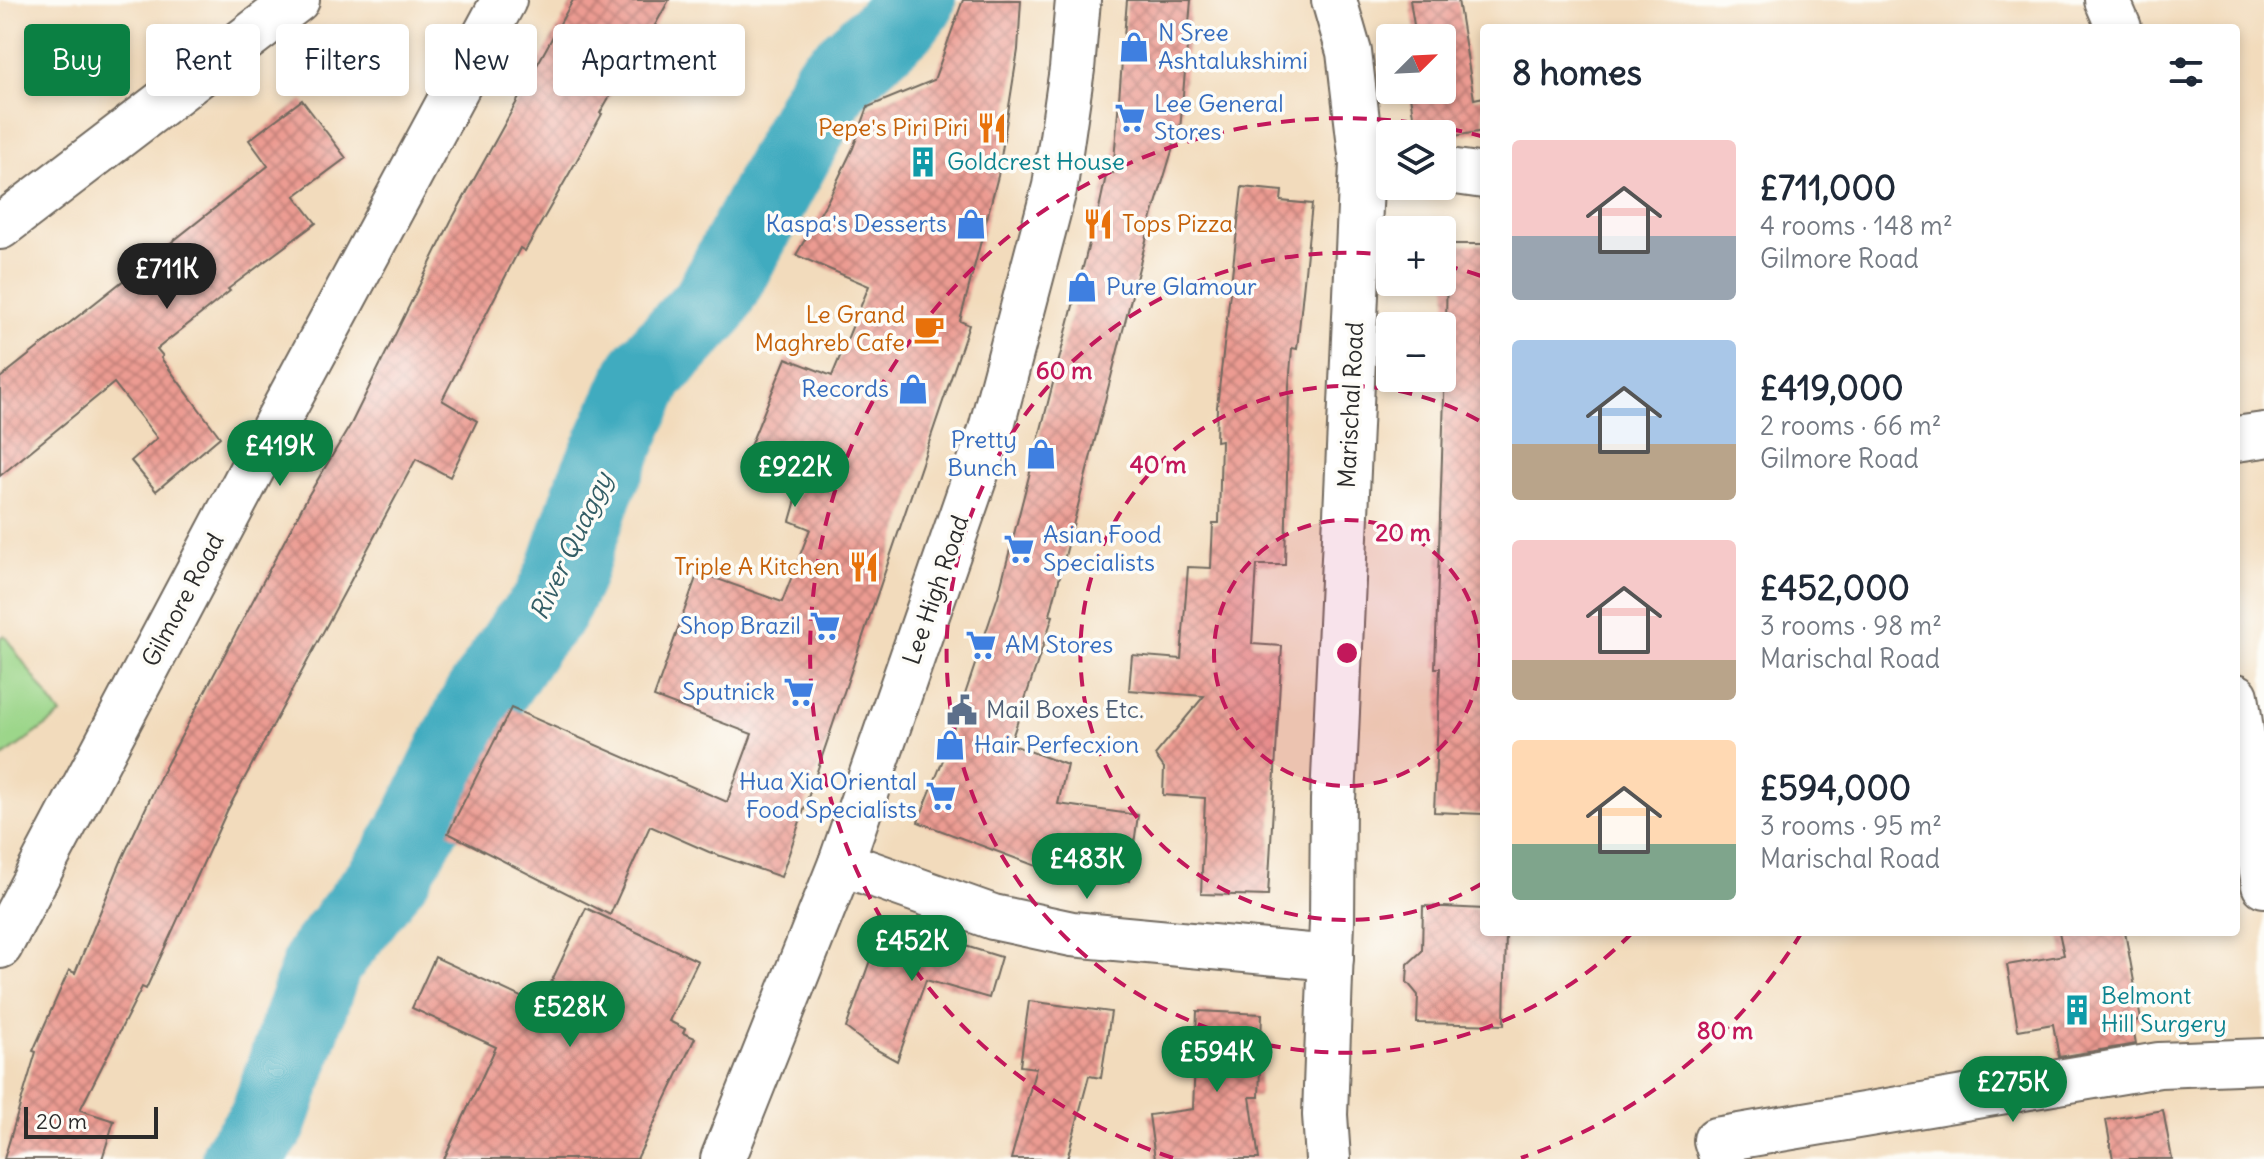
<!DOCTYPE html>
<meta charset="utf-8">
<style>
:root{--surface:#fff;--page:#f6f6f7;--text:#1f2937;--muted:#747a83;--accent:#0b8043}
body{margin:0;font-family:Delius,sans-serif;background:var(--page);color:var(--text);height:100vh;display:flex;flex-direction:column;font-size:30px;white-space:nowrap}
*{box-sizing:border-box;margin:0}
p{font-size:26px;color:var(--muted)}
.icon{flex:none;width:44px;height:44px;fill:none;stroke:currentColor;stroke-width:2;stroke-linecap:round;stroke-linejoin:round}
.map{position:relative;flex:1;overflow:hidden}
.panel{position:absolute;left:1480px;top:24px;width:760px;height:912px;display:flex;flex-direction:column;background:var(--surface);border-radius:8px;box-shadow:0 4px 12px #0003}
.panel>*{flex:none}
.guide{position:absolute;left:24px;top:24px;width:760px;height:72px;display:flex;gap:16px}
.needle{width:52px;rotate:66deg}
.tools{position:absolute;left:1376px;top:24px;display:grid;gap:16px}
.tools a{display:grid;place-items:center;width:80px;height:80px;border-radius:8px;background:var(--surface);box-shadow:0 4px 12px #0003;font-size:40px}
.scale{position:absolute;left:24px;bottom:20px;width:134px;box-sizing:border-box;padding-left:8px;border:4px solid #2b2b2b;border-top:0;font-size:22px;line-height:28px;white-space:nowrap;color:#2b2b2b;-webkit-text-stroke:6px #fdfcf7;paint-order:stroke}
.price{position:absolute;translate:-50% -68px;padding:0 18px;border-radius:28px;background:var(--accent);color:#fff;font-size:26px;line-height:52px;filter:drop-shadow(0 2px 4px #0008)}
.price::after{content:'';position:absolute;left:50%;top:48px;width:24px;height:18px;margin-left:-12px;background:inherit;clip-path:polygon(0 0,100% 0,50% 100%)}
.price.on{background:#222;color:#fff}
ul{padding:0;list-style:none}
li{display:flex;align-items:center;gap:24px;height:200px;padding:0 32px}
li span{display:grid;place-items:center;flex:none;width:224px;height:160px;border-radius:8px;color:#555}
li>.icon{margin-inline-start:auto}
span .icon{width:96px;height:96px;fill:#fffc;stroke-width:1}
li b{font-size:34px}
h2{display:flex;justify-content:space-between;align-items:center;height:96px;padding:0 32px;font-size:34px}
.pill{padding:0 28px;border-radius:8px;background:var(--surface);box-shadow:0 4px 12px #0003;font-size:28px;line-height:72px}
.pill.on{background:var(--accent);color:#fff}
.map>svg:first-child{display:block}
.pitch{fill:#9cd68a;stroke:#64805a;stroke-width:2}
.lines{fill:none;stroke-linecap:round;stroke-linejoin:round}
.river{stroke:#40abbf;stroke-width:80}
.building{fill:url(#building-cross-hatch)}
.minor-casing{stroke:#71695e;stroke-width:48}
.secondary-casing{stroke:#71695e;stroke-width:48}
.trunk-casing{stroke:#71695e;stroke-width:48}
.minor{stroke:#fff;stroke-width:44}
.secondary{stroke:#fff;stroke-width:44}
.trunk{stroke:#fff;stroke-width:44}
.ring{fill:none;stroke:#c2185b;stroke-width:4;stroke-dasharray:14 10}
.labels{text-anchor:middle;stroke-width:7;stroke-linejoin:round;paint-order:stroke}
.shop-label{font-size:24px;fill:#366cbe;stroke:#fdfcf7;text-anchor:start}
.food-label{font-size:24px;fill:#c56008;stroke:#fdfcf7;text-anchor:end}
.culture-label{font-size:24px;fill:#0d838f;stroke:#fdfcf7;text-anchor:start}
.street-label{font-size:24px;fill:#2b2b2b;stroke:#fdfcf7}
.service-label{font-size:24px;fill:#4e5e75;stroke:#fdfcf7;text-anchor:start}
.water-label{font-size:26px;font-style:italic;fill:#335e66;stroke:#fdfcf7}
.centre{fill:#c2185b;stroke:#fdfcf7;stroke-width:4}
.ring-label{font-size:24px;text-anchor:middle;font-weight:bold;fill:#c2185b;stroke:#fdfcf7;stroke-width:7;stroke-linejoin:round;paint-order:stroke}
</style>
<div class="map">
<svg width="2264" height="1159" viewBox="0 0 2264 1159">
<defs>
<pattern id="building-cross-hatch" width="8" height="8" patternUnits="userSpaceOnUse" patternTransform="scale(2)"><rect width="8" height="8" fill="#ec9b92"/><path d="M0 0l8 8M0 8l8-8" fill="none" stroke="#bf7f77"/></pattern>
</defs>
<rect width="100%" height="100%" fill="#fdfcf7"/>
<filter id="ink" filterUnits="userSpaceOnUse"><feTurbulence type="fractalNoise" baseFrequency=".0125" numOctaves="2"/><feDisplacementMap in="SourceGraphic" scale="16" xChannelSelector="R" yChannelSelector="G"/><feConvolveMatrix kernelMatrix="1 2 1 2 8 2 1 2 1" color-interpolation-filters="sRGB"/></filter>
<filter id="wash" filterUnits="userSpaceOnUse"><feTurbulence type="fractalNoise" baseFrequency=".006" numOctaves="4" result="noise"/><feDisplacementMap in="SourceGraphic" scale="32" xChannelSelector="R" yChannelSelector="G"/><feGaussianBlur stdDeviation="1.8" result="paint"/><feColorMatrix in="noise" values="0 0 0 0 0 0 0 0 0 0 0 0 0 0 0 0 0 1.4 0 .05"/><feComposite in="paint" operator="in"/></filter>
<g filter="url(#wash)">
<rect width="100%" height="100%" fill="#f2dbbc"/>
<polygon class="pitch" points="4,635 61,715 0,759 0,638"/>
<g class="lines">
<polyline class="river" points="241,1159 268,1121 323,961 395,868 423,819 480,703 527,633 549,608 564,577 594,489 646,374 711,304 831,82 902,19 916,0"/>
</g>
<g id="blocks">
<g class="building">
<polygon points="573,0 669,0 638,56 634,54 600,113 602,114 577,160 525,251 520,248 442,400 477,421 450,477 416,459 227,811 146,989 142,987 80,1110 114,1121 102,1159 4,1159 36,1052 33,1051 69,970 75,973 122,859 162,773 308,496 351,424 451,221"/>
<polygon points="963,0 1021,0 1018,50 998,176 960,321 969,325 781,877 709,852 650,826 610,915 448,833 511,708 727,802 752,734 654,697 698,572 782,602 810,529 790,521 806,465 750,446 786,358 832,376 869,286 796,255 828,200 853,148 868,107 934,80"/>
<polygon points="1127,0 1191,0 1179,142 1175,141 1152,217 1050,615 1053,616 1010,744 1067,765 1058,804 1138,815 1129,881 1047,870 918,822 943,760 998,596 1091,236 1093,237 1107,171 1113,173"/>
<polygon points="1410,0 1458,0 1474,99 1484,97 1484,131 1442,138 1442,134 1416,134 1409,90 1442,90 1442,38 1416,38"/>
<polygon points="302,100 346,158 295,196 316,223 228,289 230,291 157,349 163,356 161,358 220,437 156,491 131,461 157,438 114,383 0,476 0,378 268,166 249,140"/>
<polygon points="1242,187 1282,191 1281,201 1312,204 1297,349 1292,348 1289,386 1285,565 1257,565 1252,644 1282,646 1268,896 1201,894 1205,798 1163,795 1164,768 1155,755 1204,696 1129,690 1132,655 1181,659 1188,567 1211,568 1213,523 1219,523 1221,440 1216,441 1217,407"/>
<polygon points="1447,244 1484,244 1484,814 1434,812 1440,668 1435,668 1446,336"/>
<polygon points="1423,906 1484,909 1484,932 1506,932 1504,1025 1417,1023 1418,995 1407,982 1408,964 1422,951"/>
<polygon points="586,908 698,961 669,1021 685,1029 683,1033 695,1038 637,1159 444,1159 496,1047 412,1008 435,957 540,1006"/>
<polygon points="884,921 1001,957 989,998 926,980 897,1061 868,1045 846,1028"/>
<polygon points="2059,932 2125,932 2141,1020 2132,1021 2136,1044 2059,1057 2053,1024 2018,1030 2007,965 2064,955"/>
<polygon points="1029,1001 1111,1012 1101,1078 1089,1076 1067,1159 1011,1159 1036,1068 1020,1066"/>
<polygon points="1197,1011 1262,1014 1259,1097 1250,1097 1259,1159 1155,1159 1149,1115 1193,1109"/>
<polygon points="2163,1110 2172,1159 2113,1159 2106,1120"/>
</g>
</g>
</g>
<g filter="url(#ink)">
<use href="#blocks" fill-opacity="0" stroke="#71695e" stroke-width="2"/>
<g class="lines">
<g class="minor-casing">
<g id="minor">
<polyline points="1442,170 1484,176"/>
<polyline points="0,227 297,0"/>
<polyline points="2236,439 2264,435"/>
<polyline points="841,863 993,917 1072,934 1331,958"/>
<polyline points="0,946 277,422 504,0"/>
<polyline points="1328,1159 1325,1115 1332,921 1333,800 1362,163 1349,52 1334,0"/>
<polyline points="1722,1159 1716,1140 2159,1065 2264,1061"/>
</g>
</g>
<g class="secondary-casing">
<g id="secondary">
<polyline points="2107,0 2119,28"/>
<polyline points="2236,696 2264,885"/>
</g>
</g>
<g class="trunk-casing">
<polyline id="trunk" points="723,1159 841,863 990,433 1055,186 1072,69 1078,0"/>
</g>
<use href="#minor" class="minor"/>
<use href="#secondary" class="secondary"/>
<use href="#trunk" class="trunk"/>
</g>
</g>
<circle cx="1347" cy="653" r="133" fill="#c2185b" fill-opacity=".12"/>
<g class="ring">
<circle cx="1347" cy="653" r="133"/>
<path d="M1483 883A267 267 0 1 1 1483 423"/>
<path d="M1632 933A400 400 0 1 1 1389 255M1444 265A400 400 0 0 1 1484 277"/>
<path d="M1802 932A534 534 0 0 1 1521 1158M1173 1158A534 534 0 0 1 1481 136"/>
</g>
<defs>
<g id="shop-bare" transform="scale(2.4)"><path d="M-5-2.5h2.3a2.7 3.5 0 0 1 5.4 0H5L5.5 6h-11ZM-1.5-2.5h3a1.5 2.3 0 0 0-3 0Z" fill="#3f7fe0" stroke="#fdfcf7" stroke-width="2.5" paint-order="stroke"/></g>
<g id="supermarket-bare" transform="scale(2.4)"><path d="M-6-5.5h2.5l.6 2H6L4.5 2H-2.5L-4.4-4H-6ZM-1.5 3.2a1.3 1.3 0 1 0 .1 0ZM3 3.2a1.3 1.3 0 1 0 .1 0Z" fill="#3f7fe0" stroke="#fdfcf7" stroke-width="2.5" paint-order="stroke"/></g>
<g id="restaurant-bare" transform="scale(2.4)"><path d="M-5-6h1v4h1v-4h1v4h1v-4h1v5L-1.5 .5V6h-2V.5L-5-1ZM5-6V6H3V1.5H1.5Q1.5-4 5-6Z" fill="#e8710a" stroke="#fdfcf7" stroke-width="2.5" paint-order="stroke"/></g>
<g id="building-bare" transform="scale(2.4)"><path d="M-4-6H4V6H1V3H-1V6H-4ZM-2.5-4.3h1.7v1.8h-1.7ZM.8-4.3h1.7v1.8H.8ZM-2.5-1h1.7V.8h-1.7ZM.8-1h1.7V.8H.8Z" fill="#0f9aa8" stroke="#fdfcf7" stroke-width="2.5" paint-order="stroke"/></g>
<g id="cafe-bare" transform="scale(2.4)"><path d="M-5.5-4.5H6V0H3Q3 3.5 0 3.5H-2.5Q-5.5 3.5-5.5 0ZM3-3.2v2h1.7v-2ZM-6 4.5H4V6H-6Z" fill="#e8710a" stroke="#fdfcf7" stroke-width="2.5" paint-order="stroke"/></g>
<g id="civic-bare" transform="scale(2.4)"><path d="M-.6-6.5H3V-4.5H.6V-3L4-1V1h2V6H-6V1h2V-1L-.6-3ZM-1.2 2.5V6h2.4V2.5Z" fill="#5c6f8a" stroke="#fdfcf7" stroke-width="2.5" paint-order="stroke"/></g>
</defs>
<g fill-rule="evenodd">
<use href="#shop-bare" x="1134" y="47"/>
<use href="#supermarket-bare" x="1130" y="118"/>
<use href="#restaurant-bare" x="992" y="128"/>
<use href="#building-bare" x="923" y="162"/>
<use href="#shop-bare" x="971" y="224"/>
<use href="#restaurant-bare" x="1098" y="224"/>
<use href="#shop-bare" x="1082" y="287"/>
<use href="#cafe-bare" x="929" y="329"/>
<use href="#shop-bare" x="913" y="389"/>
<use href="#shop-bare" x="1041" y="454"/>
<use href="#supermarket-bare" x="1019" y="549"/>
<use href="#restaurant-bare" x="864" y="567"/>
<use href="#supermarket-bare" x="825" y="626"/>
<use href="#supermarket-bare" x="981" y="645"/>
<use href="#supermarket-bare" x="799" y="692"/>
<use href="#civic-bare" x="962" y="710"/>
<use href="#shop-bare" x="950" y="745"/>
<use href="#supermarket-bare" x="941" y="796"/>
<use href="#building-bare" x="2077" y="1010"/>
</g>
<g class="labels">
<g class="shop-label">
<text x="1158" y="41">N Sree<tspan x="1158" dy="28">Ashtalukshimi</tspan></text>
<text x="1154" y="112">Lee General<tspan x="1154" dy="28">Stores</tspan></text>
<text x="947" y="232" text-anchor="end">Kaspa's Desserts</text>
<text x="1106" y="295">Pure Glamour</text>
<text x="889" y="397" text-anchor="end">Records</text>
<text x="1017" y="448" text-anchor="end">Pretty<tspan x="1017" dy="28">Bunch</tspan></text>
<text x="1043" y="543">Asian Food<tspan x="1043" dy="28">Specialists</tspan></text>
<text x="801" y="634" text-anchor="end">Shop Brazil</text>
<text x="1005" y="653">AM Stores</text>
<text x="775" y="700" text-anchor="end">Sputnick</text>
<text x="974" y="753">Hair Perfecxion</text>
<text x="917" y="790" text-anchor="end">Hua Xia Oriental<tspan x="917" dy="28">Food Specialists</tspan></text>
</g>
<g class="food-label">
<text x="968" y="136">Pepe's Piri Piri</text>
<text x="1122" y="232" text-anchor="start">Tops Pizza</text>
<text x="905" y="323">Le Grand<tspan x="905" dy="28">Maghreb Cafe</tspan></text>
<text x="840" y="575">Triple A Kitchen</text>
</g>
<g class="culture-label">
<text x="947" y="170">Goldcrest House</text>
<text x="2101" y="1004">Belmont<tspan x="2101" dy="28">Hill Surgery</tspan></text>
</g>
<g class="street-label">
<text transform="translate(1351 405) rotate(-87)" y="8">Marischal Road</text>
<text transform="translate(936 590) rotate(-71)" y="8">Lee High Road</text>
<text transform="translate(183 600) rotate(-62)" y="8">Gilmore Road</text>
</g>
<g class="service-label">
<text x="986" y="718">Mail Boxes Etc.</text>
</g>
<g class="water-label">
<text transform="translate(571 546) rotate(-65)" y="9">River Quaggy</text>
</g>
</g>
<circle cx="1347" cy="653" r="12" class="centre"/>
<g class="ring-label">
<text x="1064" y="379">60 m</text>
<text x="1158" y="473">40 m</text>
<text x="1403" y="541">20 m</text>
<text x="1725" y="1039">80 m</text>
</g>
</svg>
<div class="tools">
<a><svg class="needle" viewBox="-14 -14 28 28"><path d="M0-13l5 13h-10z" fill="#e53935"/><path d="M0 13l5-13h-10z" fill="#747a83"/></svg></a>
<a><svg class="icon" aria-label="layers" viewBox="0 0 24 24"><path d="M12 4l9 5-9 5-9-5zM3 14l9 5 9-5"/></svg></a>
<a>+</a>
<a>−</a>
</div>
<div class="scale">20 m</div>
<b class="price on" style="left:167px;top:311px">£711K</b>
<b class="price" style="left:280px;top:488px">£419K</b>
<b class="price" style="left:795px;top:509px">£922K</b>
<b class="price" style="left:1087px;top:901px">£483K</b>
<b class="price" style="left:912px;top:983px">£452K</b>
<b class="price" style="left:570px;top:1049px">£528K</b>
<b class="price" style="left:1217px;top:1094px">£594K</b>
<b class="price" style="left:2013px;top:1124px">£275K</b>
<div class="guide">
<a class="pill on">Buy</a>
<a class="pill">Rent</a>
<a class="pill">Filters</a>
<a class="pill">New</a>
<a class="pill">Apartment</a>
</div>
<section class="panel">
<h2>8 homes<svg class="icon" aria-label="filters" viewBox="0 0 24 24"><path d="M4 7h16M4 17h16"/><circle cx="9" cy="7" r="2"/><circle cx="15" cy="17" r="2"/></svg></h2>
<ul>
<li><span style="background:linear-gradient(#f6c9c9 60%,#9aa5b1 0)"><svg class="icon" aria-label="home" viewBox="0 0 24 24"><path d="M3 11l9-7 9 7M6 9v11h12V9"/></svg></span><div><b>£711,000</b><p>4 rooms · 148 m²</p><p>Gilmore Road</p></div></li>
<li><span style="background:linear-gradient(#a9c7e8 65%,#b9a48a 0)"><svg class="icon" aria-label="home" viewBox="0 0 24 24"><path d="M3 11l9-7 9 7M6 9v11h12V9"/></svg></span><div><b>£419,000</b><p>2 rooms · 66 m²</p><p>Gilmore Road</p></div></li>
<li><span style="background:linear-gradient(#f6c9c9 75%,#b9a48a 0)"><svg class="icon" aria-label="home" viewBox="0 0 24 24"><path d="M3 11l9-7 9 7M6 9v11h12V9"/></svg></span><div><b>£452,000</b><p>3 rooms · 98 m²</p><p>Marischal Road</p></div></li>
<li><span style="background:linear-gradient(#ffd9b3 65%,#7fa58c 0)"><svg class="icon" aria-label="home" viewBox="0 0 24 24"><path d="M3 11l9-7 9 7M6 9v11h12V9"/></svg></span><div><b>£594,000</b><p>3 rooms · 95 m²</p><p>Marischal Road</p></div></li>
</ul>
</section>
</div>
